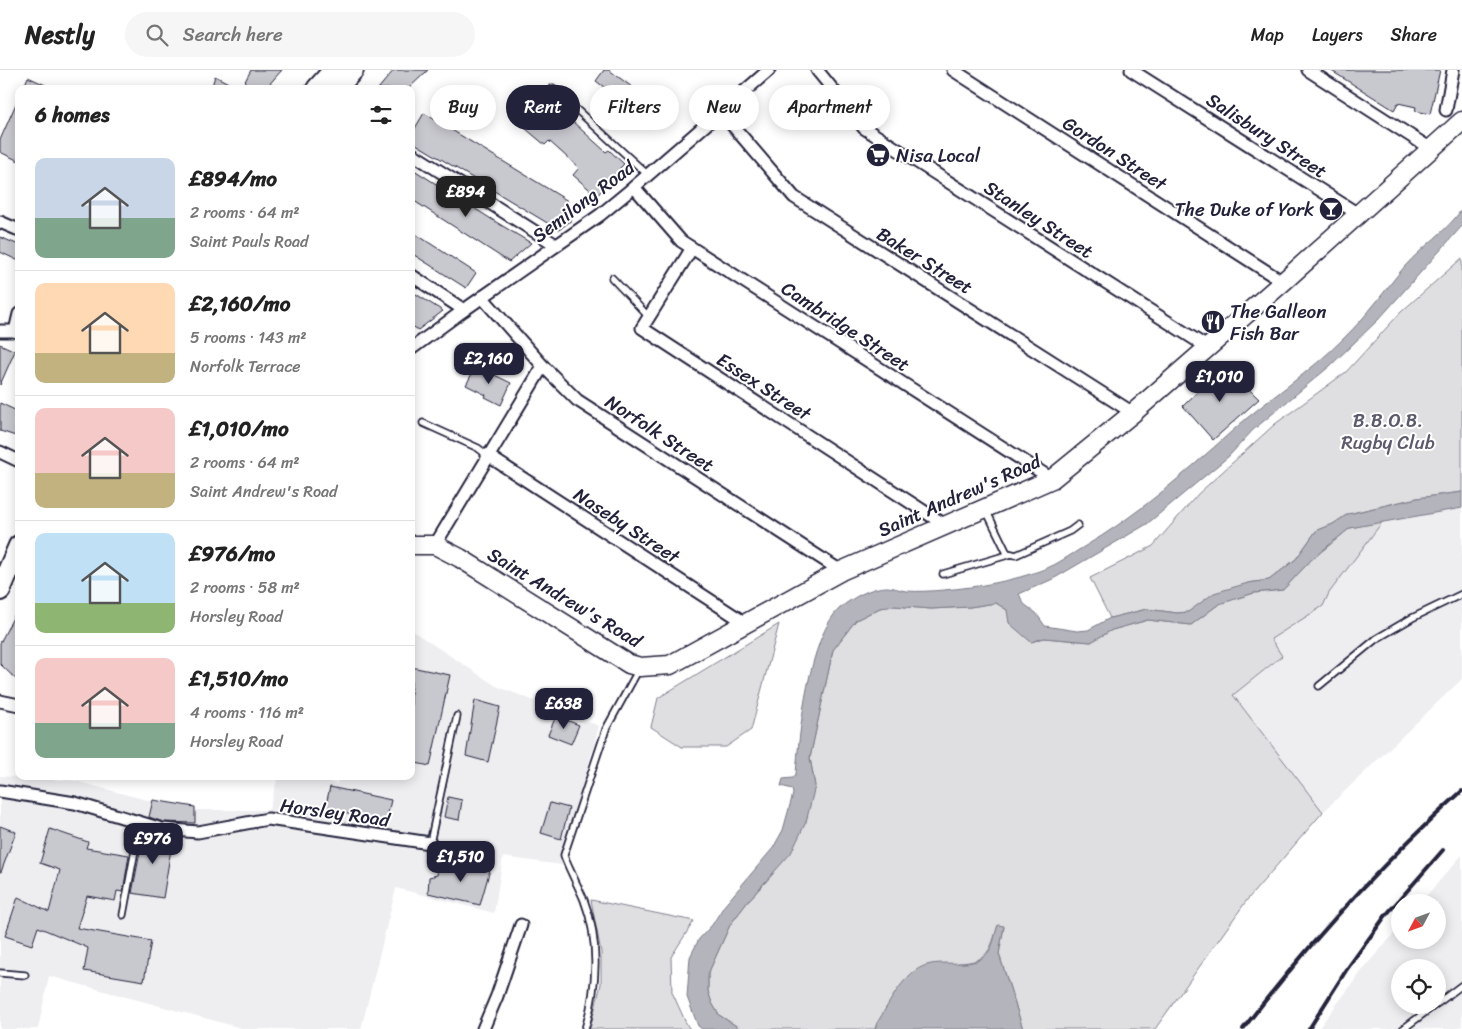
<!DOCTYPE html>
<meta charset="utf-8">
<style>
:root{--surface:#fff;--page:#f6f6f6;--text:#222;--muted:#767676;--line:#e0e0e0;--accent:#22223b}
body{margin:0;font-family:Sriracha,sans-serif;background:var(--page);color:var(--text);height:100vh;display:flex;flex-direction:column;font-size:19px;white-space:nowrap}
*{box-sizing:border-box;margin:0}
p{font-size:16px;color:var(--muted)}
.icon{flex:none;width:28px;height:28px;fill:none;stroke:currentColor;stroke-width:2;stroke-linecap:round;stroke-linejoin:round}
.map{position:relative;flex:1;overflow:hidden}
.sheet{position:absolute;left:15px;top:15px;width:400px;height:695px;display:flex;flex-direction:column;background:var(--surface);border-radius:10px;box-shadow:0 2px 12px #0003}
.sheet>*{flex:none}
.hud{position:absolute;left:430px;top:15px;width:475px;height:45px;display:flex;gap:10px}
.needle{width:32px;rotate:229deg}
.fabs{position:absolute;left:1391px;top:824px;display:grid;gap:10px}
.fabs a{display:grid;place-items:center;width:55px;height:55px;border-radius:50%;background:var(--surface);box-shadow:0 2px 12px #0003;font-size:25px}
.price{position:absolute;translate:-50% -42px;padding:0 11px;border-radius:10px;background:var(--accent);color:#fff;font-size:16px;line-height:32px;filter:drop-shadow(0 1px 2px #0008)}
.price::after{content:'';position:absolute;left:50%;top:30px;width:15px;height:11px;margin-left:-8px;background:inherit;clip-path:polygon(0 0,100% 0,50% 100%)}
.price.selected{background:#222;color:#fff}
ul{padding:0;list-style:none}
li{display:flex;align-items:center;gap:15px;height:125px;padding:0 20px}
li+li{border-top:1px solid var(--line)}
li span{display:grid;place-items:center;flex:none;width:140px;height:100px;border-radius:10px;color:#555}
li>.icon{margin-inline-start:auto}
span .icon{width:60px;height:60px;fill:#fffc;stroke-width:1}
li b{font-size:21px}
h2{display:flex;justify-content:space-between;align-items:center;height:60px;padding:0 20px;font-size:21px}
.tag{padding:0 18px;border-radius:22px;background:var(--surface);box-shadow:0 2px 12px #0003;font-size:18px;line-height:45px}
.tag.selected{background:var(--accent);color:#fff}
header{display:flex;align-items:center;gap:30px;box-sizing:border-box;height:70px;padding:0 25px;background:var(--surface);border-bottom:1px solid var(--line)}
header strong{font-size:24px}
nav{display:flex;gap:28px;margin-inline-start:auto;font-size:18px}
.search{width:350px;height:45px;background:var(--page);display:flex;align-items:center;gap:12px;box-sizing:border-box;padding:0 18px;border-radius:28px;color:var(--muted);font-size:19px}
.map>svg:first-child{display:block}
.built{fill:#eeeef1;fill-rule:evenodd}
.green{fill:#dfdfe2;stroke:#80808e}
.water{fill:#b4b4bc;stroke:#7a7a88}
.building{fill:#c8c8cf;stroke:#22223b}
.lines{fill:none;stroke-linecap:round;stroke-linejoin:round}
.lane-casing{stroke:#22223b;stroke-width:9}
.street-casing{stroke:#22223b;stroke-width:15}
.primary-casing{stroke:#22223b;stroke-width:21}
.highway-casing{stroke:#22223b;stroke-width:24}
.lane{stroke:#fff;stroke-width:5.5}
.street{stroke:#fff;stroke-width:11}
.primary{stroke:#fff;stroke-width:18}
.highway{stroke:#fff;stroke-width:20}
.rail{stroke:#22223b;stroke-width:4}
.labels{text-anchor:middle;stroke-width:4;stroke-linejoin:round;paint-order:stroke}
.street-label{font-size:19px;fill:#22223b;stroke:#fff}
.poi-label{font-size:19px;fill:#22223b;stroke:#fff;text-anchor:start}
.park-label{font-size:19px;fill:#5b5b6d;stroke:#fff}
</style>
<header>
<strong>Nestly</strong>
<div class="search"><svg class="icon" aria-label="search" viewBox="0 0 24 24"><circle cx="10" cy="10" r="6"/><path d="M15 15l6 6"/></svg>Search here</div>
<nav><a>Map</a><a>Layers</a><a>Share</a></nav>
</header>
<div class="map">
<svg width="1462" height="959" viewBox="0 0 1462 959">
<rect width="100%" height="100%" fill="#fff"/>
<filter id="ink" filterUnits="userSpaceOnUse"><feTurbulence type="fractalNoise" baseFrequency=".02" numOctaves="2"/><feDisplacementMap in="SourceGraphic" scale="10" xChannelSelector="R" yChannelSelector="G"/><feConvolveMatrix kernelMatrix="1 2 1 2 8 2 1 2 1" color-interpolation-filters="sRGB"/></filter>
<g filter="url(#ink)">
<g class="built">
<polygon points="1462,438 1462,609 1323,742 1233,625 1282,587 1270,569 1323,536 1329,523 1383,451"/>
<polygon points="411,560 496,616 599,656 561,795 503,787 494,843 396,818 361,959 245,959 49,906 38,959 0,959 0,706 75,711 185,740 269,740 278,706 306,706 337,714 339,706 411,706"/>
<path d="M1462 785V956L1454 959H1318L1368 893 1400 857V870H1438V832H1421ZM1400 898H1438V935H1400Z"/>
</g>
<g class="green">
<polygon points="1462,188 1462,422 1417,428 1348,444 1333,454 1316,461 1296,489 1269,510 1248,513 1188,542 1177,543 1147,539 1110,548 1090,508 1153,476 1198,424 1275,354 1346,302 1401,242"/>
<path d="M1383 451 1329 523 1323 536 1271 569 1282 586 1233 625 1323 742 1247 830 1155 959H1023L999 884 1004 857 998 855C990 881 988 892 958 893L877 953 875 959H741L719 945 712 933 708 921V904L730 855 749 830 773 804 815 716 810 688 833 580 856 550 880 538 894 536 931 539 970 537 996 533 1007 540 1031 572 1044 568 1091 572 1112 560 1148 550 1191 555 1219 534 1254 523 1283 520 1311 490 1350 458Z"/>
<polygon points="779,554 751,660 726,677 682,677 651,657 658,628"/>
<polygon points="591,830 694,851 671,887 672,922 687,955 690,959 590,959 601,914 601,882"/>
</g>
<g class="water">
<path d="M1462 139V156L1379 249 1330 296 1253 360 1229 386 1147 454 1053 509 1019 524 1024 534 1036 543 1045 556 1077 561 1088 560 1110 548 1147 539 1177 543 1188 542 1214 523 1248 513 1269 510 1296 489 1316 461 1333 454 1348 444 1417 428 1462 422V438L1350 458 1311 490 1283 520 1254 523 1219 534 1191 555 1148 550 1112 560 1091 572 1044 568 1031 572 1009 553 1007 540 996 533 970 537 931 539 894 536 880 538 856 550 833 580 810 688 815 716 806 752 791 783 749 830 730 855 708 904V921L712 933 719 945 741 959H702L698 956 687 927 690 887 699 869 712 855 724 836 773 778 783 760 793 724 792 719 781 716 783 709 793 708 796 704C799 663 809 566 840 538 852 528 871 517 887 517 893 517 900 520 906 521 918 522 932 521 944 520 978 517 1013 511 1045 499 1058 494 1070 485 1082 478 1137 446 1184 404 1231 362 1267 329 1310 303 1344 268 1368 245 1384 221 1405 196 1423 176 1447 161 1462 139Z"/>
<path d="M998 855 1004 856 999 884 1023 959H875L877 953C889 934 904 901 927 895 946 889 977 901 989 881 994 874 995 863 998 855Z"/>
</g>
<g class="building">
<polygon points="251,0 282,0 265,19 241,19"/>
<polygon points="394,0 428,0 408,19 378,19"/>
<polygon points="604,0 609,0 632,17 622,31 596,11"/>
<polygon points="1330,0 1440,0 1430,44 1415,41 1416,37 1398,33 1394,40"/>
<polygon points="215,6 240,19 211,19"/>
<polygon points="28,7 54,19 23,19"/>
<polygon points="463,22 481,35 475,44 457,31"/>
<polygon points="540,22 606,82 609,80 624,94 617,101 619,103 607,118 605,116 597,126 573,105 579,98 549,71 545,75 519,53 522,48 519,45"/>
<polygon points="19,27 19,91 0,82 0,70"/>
<polygon points="424,43 568,131 561,144 572,150 559,160 411,71 411,65"/>
<polygon points="411,98 496,152 531,173 509,192 411,129"/>
<polygon points="411,161 476,203 466,218 411,183"/>
<polygon points="0,167 19,175 19,191 0,182"/>
<polygon points="411,221 443,241 418,260 411,255"/>
<polygon points="0,274 15,281 0,315"/>
<polygon points="476,296 511,313 501,335 485,327 486,325 466,315"/>
<polygon points="1229,300 1259,329 1213,370 1183,336 1215,305"/>
<polygon points="0,333 19,342 19,367 0,361"/>
<polygon points="19,536 19,612 0,594 0,573"/>
<polygon points="411,597 450,605 430,696 411,692"/>
<polygon points="475,630 500,637 488,692 466,686"/>
<polygon points="556,646 579,655 571,674 548,665"/>
<polygon points="330,717 391,730 386,752 325,739"/>
<polygon points="448,727 462,730 459,750 444,747"/>
<polygon points="153,730 195,737 195,753 163,752 149,747"/>
<polygon points="550,733 569,738 561,769 541,763"/>
<polygon points="0,756 16,762 1,802 0,802"/>
<polygon points="50,759 88,772 86,778 129,785 123,822 117,821 115,831 87,826 77,858 151,871 144,911 84,901 88,878 38,857 32,875 5,866 18,827 49,842 60,800 40,793"/>
<polygon points="144,762 173,767 163,828 132,823"/>
<polygon points="467,793 491,796 480,835 428,823 429,807 437,805 438,799 465,800"/>
</g>
<g class="lines">
<g class="lane-casing">
<g id="lane">
<polyline points="553,18 647,104"/>
<polyline points="612,208 649,247"/>
<polyline points="423,353 478,378 487,385"/>
<polyline points="986,440 1007,483 1016,485 1070,461 1078,455"/>
<polyline points="943,504 1011,484"/>
<polyline points="1319,616 1376,569 1412,548 1462,524"/>
<polyline points="430,773 457,646"/>
<polyline points="123,845 140,753"/>
<polyline points="0,903 25,905"/>
<polyline points="1438,933 1462,915"/>
<path d="M585 959C597 918 600 871 584 830 581 822 564 789 564 785L606 659 639 599"/>
<polyline points="1403,959 1435,935"/>
</g>
</g>
<g class="street-casing">
<g id="street">
<polyline points="817,0 864,58 1207,277"/>
<polyline points="953,0 1283,212"/>
<polyline points="1131,0 1358,144"/>
<polyline points="1308,0 1431,79"/>
<polyline points="1446,40 1453,0"/>
<polyline points="721,42 794,127 1133,343"/>
<polyline points="411,83 556,175"/>
<polyline points="634,117 681,171 1052,409"/>
<polyline points="0,152 19,160"/>
<polyline points="692,178 642,258 945,455"/>
<polyline points="411,205 464,240"/>
<polyline points="482,227 543,296 577,330 841,501"/>
<polyline points="19,244 15,261 19,263"/>
<polyline points="0,261 15,261"/>
<polyline points="411,279 464,240 600,145 634,117 769,0"/>
<polyline points="0,382 19,391"/>
<polyline points="487,385 747,554"/>
<polyline points="435,475 543,296"/>
<polyline points="0,631 19,635"/>
<polyline points="0,721 75,733 162,759 198,762 268,749 430,773"/>
<polyline points="483,959 497,926 521,855"/>
</g>
</g>
<g class="primary-casing">
<polyline id="primary" points="411,475 435,475 460,488 629,594 640,597 670,595 841,501 1052,409 1133,343 1283,212 1462,51"/>
</g>
<g class="highway-casing">
<g id="highway">
<polyline points="317,19 334,0"/>
<polyline points="336,19 353,0"/>
<polyline points="0,520 19,476"/>
</g>
</g>
<use href="#lane" class="lane"/>
<use href="#street" class="street"/>
<use href="#primary" class="primary"/>
<use href="#highway" class="highway"/>
<g class="rail">
<path d="M1243 959C1309 873 1382 793 1462 721"/>
<polyline points="1309,959 1347,899 1386,845 1443,780"/>
</g>
</g>
</g>
<defs>
<g id="supermarket-disc" transform="scale(1.25)"><circle r="9.5" fill="#22223b" stroke="#fff"/><path d="M-6-5.5h2.5l.6 2H6L4.5 2H-2.5L-4.4-4H-6ZM-1.5 3.2a1.3 1.3 0 1 0 .1 0ZM3 3.2a1.3 1.3 0 1 0 .1 0Z" fill="#fff"/></g>
<g id="bar-disc" transform="scale(1.25)"><circle r="9.5" fill="#22223b" stroke="#fff"/><path d="M-6-5H6L.8 .8V4.5H3.5V6h-7V4.5H-.8V.8Z" fill="#fff"/></g>
<g id="restaurant-disc" transform="scale(1.25)"><circle r="9.5" fill="#22223b" stroke="#fff"/><path d="M-5-6h1v4h1v-4h1v4h1v-4h1v5L-1.5 .5V6h-2V.5L-5-1ZM5-6V6H3V1.5H1.5Q1.5-4 5-6Z" fill="#fff"/></g>
</defs>
<g fill-rule="evenodd">
<use href="#supermarket-disc" x="878" y="85"/>
<use href="#bar-disc" x="1331" y="139"/>
<use href="#restaurant-disc" x="1213" y="252"/>
</g>
<g class="labels">
<g class="street-label">
<text transform="translate(1267 65) rotate(33)" y="7">Salisbury Street</text>
<text transform="translate(1115 83) rotate(33)" y="7">Gordon Street</text>
<text transform="translate(583 131) rotate(-37)" y="7">Semilong Road</text>
<text transform="translate(1039 149) rotate(33)" y="7">Stanley Street</text>
<text transform="translate(925 190) rotate(32)" y="7">Baker Street</text>
<text transform="translate(846 256) rotate(33)" y="7">Cambridge Street</text>
<text transform="translate(764 316) rotate(33)" y="7">Essex Street</text>
<text transform="translate(660 363) rotate(33)" y="7">Norfolk Street</text>
<text transform="translate(959 425) rotate(-24)" y="7">Saint Andrew's Road</text>
<text transform="translate(627 455) rotate(33)" y="7">Naseby Street</text>
<text transform="translate(565 527) rotate(31)" y="7">Saint Andrew's Road</text>
<text transform="translate(335 742) rotate(8)" y="7">Horsley Road</text>
</g>
<g class="poi-label">
<text x="896" y="92">Nisa Local</text>
<text x="1314" y="146" text-anchor="end">The Duke of York</text>
<text x="1230" y="248">The Galleon<tspan x="1230" dy="22">Fish Bar</tspan></text>
</g>
<g class="park-label">
<text x="1388" y="357">B.B.O.B.<tspan x="1388" dy="22">Rugby Club</tspan></text>
</g>
</g>
</svg>
<div class="fabs">
<a><svg class="needle" viewBox="-14 -14 28 28"><path d="M0-13l5 13h-10z" fill="#e53935"/><path d="M0 13l5-13h-10z" fill="#767676"/></svg></a>
<a><svg class="icon" aria-label="locate" viewBox="0 0 24 24"><circle cx="12" cy="12" r="6"/><path d="M12 2v4M12 18v4M2 12h4M18 12h4"/></svg></a>
</div>
<b class="price selected" style="left:466px;top:148px">£894</b>
<b class="price" style="left:489px;top:315px">£2,160</b>
<b class="price" style="left:1220px;top:333px">£1,010</b>
<b class="price" style="left:564px;top:660px">£638</b>
<b class="price" style="left:153px;top:795px">£976</b>
<b class="price" style="left:461px;top:813px">£1,510</b>
<div class="hud">
<a class="tag">Buy</a>
<a class="tag selected">Rent</a>
<a class="tag">Filters</a>
<a class="tag">New</a>
<a class="tag">Apartment</a>
</div>
<section class="sheet">
<h2>6 homes<svg class="icon" aria-label="filters" viewBox="0 0 24 24"><path d="M4 7h16M4 17h16"/><circle cx="9" cy="7" r="2"/><circle cx="15" cy="17" r="2"/></svg></h2>
<ul>
<li><span style="background:linear-gradient(#c9d6e8 60%,#7fa58c 0)"><svg class="icon" aria-label="home" viewBox="0 0 24 24"><path d="M3 11l9-7 9 7M6 9v11h12V9"/></svg></span><div><b>£894/mo</b><p>2 rooms · 64 m²</p><p>Saint Pauls Road</p></div></li>
<li><span style="background:linear-gradient(#ffd9b3 70%,#c2b280 0)"><svg class="icon" aria-label="home" viewBox="0 0 24 24"><path d="M3 11l9-7 9 7M6 9v11h12V9"/></svg></span><div><b>£2,160/mo</b><p>5 rooms · 143 m²</p><p>Norfolk Terrace</p></div></li>
<li><span style="background:linear-gradient(#f6c9c9 65%,#c2b280 0)"><svg class="icon" aria-label="home" viewBox="0 0 24 24"><path d="M3 11l9-7 9 7M6 9v11h12V9"/></svg></span><div><b>£1,010/mo</b><p>2 rooms · 64 m²</p><p>Saint Andrew's Road</p></div></li>
<li><span style="background:linear-gradient(#bfe0f5 70%,#8fb573 0)"><svg class="icon" aria-label="home" viewBox="0 0 24 24"><path d="M3 11l9-7 9 7M6 9v11h12V9"/></svg></span><div><b>£976/mo</b><p>2 rooms · 58 m²</p><p>Horsley Road</p></div></li>
<li><span style="background:linear-gradient(#f6c9c9 65%,#7fa58c 0)"><svg class="icon" aria-label="home" viewBox="0 0 24 24"><path d="M3 11l9-7 9 7M6 9v11h12V9"/></svg></span><div><b>£1,510/mo</b><p>4 rooms · 116 m²</p><p>Horsley Road</p></div></li>
</ul>
</section>
</div>
